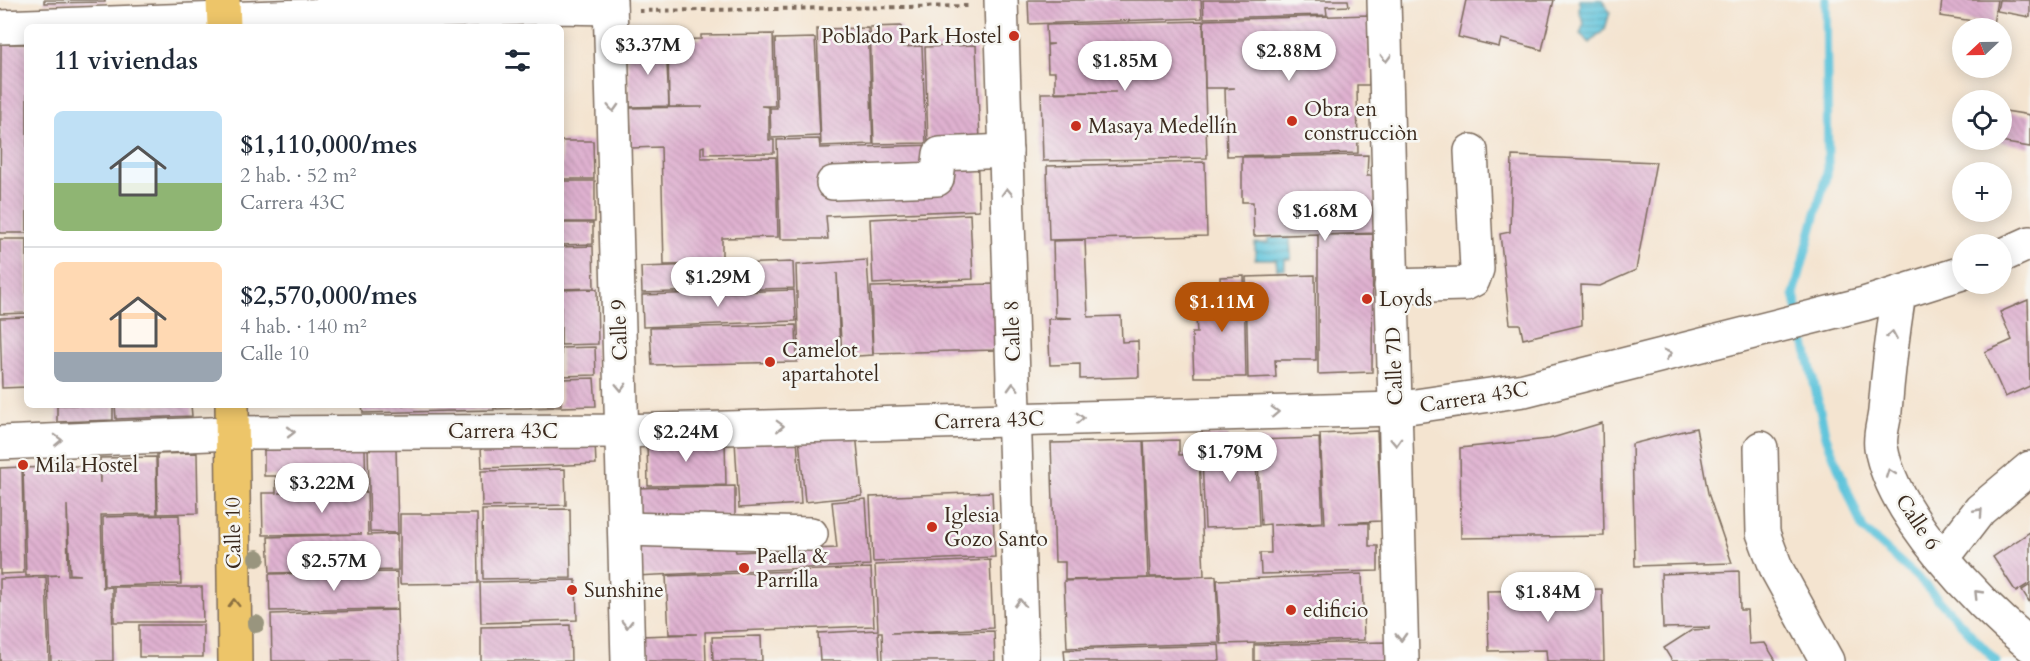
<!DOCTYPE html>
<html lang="es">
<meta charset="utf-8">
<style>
:root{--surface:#fff;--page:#f2f2f3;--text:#1f2937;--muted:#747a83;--line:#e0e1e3;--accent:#b45309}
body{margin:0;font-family:Cardo,serif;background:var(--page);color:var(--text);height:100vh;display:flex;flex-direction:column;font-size:22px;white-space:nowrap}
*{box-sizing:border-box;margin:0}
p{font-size:20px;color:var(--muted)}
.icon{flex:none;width:33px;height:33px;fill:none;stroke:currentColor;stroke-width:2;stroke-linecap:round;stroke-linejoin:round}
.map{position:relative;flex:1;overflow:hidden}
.side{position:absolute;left:24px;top:24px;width:540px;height:384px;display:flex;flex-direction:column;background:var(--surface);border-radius:9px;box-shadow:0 3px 15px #0003}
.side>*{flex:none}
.needle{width:39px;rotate:248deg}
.buttons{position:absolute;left:1952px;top:18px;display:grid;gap:12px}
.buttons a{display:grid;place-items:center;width:60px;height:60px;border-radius:50%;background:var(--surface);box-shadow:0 3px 15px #0003;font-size:30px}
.price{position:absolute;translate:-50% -51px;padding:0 14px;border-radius:21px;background:#fff;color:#222;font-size:20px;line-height:39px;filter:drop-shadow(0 2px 3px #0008)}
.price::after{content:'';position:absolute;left:50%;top:36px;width:18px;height:14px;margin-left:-9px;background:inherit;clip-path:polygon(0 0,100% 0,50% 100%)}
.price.active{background:var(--accent);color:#fff}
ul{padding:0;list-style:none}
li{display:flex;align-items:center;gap:18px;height:150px;padding:0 30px}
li+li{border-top:2px solid var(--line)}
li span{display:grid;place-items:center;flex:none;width:168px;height:120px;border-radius:9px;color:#555}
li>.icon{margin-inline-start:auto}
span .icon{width:72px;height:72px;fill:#fffc;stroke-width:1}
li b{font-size:26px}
h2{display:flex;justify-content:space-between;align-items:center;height:72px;padding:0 30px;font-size:26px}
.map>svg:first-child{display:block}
.water{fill:url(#water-rules);stroke:#4c777c;stroke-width:1.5}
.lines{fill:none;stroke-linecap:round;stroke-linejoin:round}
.stream{stroke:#5ec4db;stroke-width:9}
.building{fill:url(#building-back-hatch);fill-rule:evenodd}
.minor-casing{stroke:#7c6b5c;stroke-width:36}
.major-casing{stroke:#7c6b5c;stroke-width:36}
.path{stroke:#7c6b5c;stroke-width:4;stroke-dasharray:4.5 4.5;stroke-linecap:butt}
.minor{stroke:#fff;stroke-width:33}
.major{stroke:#edc569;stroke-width:33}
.tree{fill:#99957e}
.oneway{stroke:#a79f9a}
.oneway2{stroke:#8b7040}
.poi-dot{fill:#c8321e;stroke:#f6f6f2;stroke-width:2}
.labels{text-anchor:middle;stroke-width:5;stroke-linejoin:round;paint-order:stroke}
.poi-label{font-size:21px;fill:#3b2a1e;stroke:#f6f6f2;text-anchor:start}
.street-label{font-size:21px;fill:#3b2a1e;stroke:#f6f6f2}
</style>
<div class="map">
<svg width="2030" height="661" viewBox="0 0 2030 661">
<defs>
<pattern id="water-rules" width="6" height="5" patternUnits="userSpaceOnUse" patternTransform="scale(1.5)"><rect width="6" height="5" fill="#5ec4db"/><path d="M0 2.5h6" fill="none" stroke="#4f9fb1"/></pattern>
<pattern id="building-back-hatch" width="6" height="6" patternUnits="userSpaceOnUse" patternTransform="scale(1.5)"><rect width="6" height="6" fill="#dfb1d0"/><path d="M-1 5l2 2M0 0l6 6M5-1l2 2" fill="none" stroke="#c098b2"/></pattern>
</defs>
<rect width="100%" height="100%" fill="#f6f6f2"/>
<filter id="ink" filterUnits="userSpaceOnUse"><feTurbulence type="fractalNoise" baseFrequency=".0167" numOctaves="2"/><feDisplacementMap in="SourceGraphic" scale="12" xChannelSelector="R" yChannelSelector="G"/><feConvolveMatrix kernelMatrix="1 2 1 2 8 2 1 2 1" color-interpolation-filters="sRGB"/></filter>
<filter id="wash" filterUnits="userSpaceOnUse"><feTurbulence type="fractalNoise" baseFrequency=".008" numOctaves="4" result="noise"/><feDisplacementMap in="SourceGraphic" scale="24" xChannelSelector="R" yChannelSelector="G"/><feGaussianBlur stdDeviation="1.35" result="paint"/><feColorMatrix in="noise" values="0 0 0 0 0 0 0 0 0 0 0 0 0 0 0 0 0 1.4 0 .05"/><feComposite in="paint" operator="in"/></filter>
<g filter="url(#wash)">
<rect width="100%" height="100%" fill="#f4e4d0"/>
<g class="water">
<polygon points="1580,0 1603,0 1610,12 1605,29 1590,43 1580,34 1584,23 1579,11"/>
<polygon points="1268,238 1290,238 1291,259 1285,259 1285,269 1277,269 1276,259 1255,259 1255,243 1268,243"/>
</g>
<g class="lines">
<polyline class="stream" points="1826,0 1828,169 1794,294 1826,437 1863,529 1918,578 1996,661"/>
</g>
<g id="blocks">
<g class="building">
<polygon points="44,0 105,0 105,2 44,3"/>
<polygon points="1028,0 1201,0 1202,18 1029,24"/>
<polygon points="1203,0 1348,0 1349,6 1326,7 1327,15 1204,18"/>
<polygon points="1466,0 1554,0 1542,50 1501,39 1499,47 1458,37"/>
<polygon points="1942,0 1997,0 1993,24 1940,16"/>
<polygon points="1999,0 2030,0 2030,17 1997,11"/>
<polygon points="1368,15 1369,85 1357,85 1358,153 1227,156 1225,89 1235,88 1205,88 1204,20"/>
<polygon points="1203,21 1207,158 1043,161 1041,93 1116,92 1055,92 1055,72 1048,72 1047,45 1054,44 1047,44 1046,25"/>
<polygon points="901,26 903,47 922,46 926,143 874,144 870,27"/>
<polygon points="868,28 873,144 821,146 817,29"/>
<polygon points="773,34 775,106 761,106 769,107 769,140 774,140 774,153 704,154 704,146 701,147 701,158 776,157 778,237 722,238 722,264 664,265 661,147 631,148 630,108 703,107 669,107 668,40 701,39 701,35"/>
<polygon points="815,38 820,136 771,138 770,108 777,108 775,39"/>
<polygon points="1,44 27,44 27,233 0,233"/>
<polygon points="666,44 669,106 630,107 627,45"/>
<polygon points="976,45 980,141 928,143 925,47"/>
<polygon points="2005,111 2030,115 2030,147 2000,142"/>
<polygon points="819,139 820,148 977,144 979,210 826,216 828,239 780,239 777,140"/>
<polygon points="561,141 593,141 594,179 561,179"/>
<polygon points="1368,155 1367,176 1374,176 1375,233 1323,235 1373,234 1372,372 1318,374 1318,234 1254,236 1253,202 1242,202 1242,157"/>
<polygon points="1512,156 1656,162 1636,270 1600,286 1581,285 1582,325 1523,339 1520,324 1510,324 1500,234 1510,232"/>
<polygon points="1205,162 1207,236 1049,240 1047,166"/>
<rect x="561" y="181" width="34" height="41"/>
<polygon points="970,214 973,279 873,284 870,219"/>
<polygon points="561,223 593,223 593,244 561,245"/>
<polygon points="0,239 27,239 27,313 0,314"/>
<polygon points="1085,240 1088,317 1121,316 1122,342 1138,341 1139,377 1080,379 1080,364 1050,365 1048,319 1072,318 1055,317 1053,241"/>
<polygon points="593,246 594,288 561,289 561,247"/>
<polygon points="867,260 873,355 842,357 837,273 840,358 799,359 796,265"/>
<polygon points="793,262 794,288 642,293 641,267"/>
<polygon points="1315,275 1316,360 1275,360 1276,377 1248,378 1246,277"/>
<polygon points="1244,276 1246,377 1194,377 1192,333 1197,333 1195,304 1221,302 1220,277"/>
<polygon points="995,284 997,350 873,353 871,287"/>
<polygon points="597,289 598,344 561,345 561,290"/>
<polygon points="794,290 796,321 643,327 642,295"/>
<polygon points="2028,300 2030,386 2005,397 1985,352 2012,340 2000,312"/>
<polygon points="27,317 27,387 2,388 0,318"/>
<polygon points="796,325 797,362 652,365 650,328"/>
<polygon points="595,347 596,375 561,376 561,348"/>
<polygon points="594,378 596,406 496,409 496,405 561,405 561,379"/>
<polygon points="57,405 113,405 113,420 57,422"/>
<polygon points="115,405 191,405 192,416 116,419"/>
<polygon points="362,405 494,405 494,410 363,413"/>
<polygon points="1602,423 1604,536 1461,538 1460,448 1549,439"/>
<polygon points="1696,428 1708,493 1732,563 1635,566 1632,444"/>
<polygon points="1377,431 1381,521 1339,523 1369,523 1369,546 1378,546 1378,571 1261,574 1260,553 1271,553 1270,524 1261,525 1257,440 1319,438 1323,522 1273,525 1325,524 1320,434"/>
<polygon points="856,432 862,496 805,502 799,438"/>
<polygon points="1228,435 1228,441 1255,440 1259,526 1205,528 1201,436"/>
<polygon points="797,437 801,504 739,508 735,441"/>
<polygon points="725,440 726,485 648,486 647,441"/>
<polygon points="1179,440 1179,455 1199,454 1204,576 1150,577 1144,441"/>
<polygon points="1143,441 1148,578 1065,580 1065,562 1055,562 1051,443"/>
<polygon points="595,442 596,464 482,468 481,446"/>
<polygon points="368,447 396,447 398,533 370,532"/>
<polygon points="365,449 366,491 278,493 367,492 368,535 397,534 398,570 270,573 268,537 362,534 263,535 262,493 276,493 276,476 264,476 264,450"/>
<polygon points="197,453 198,513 158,514 157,454"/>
<path d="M156 457 157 514 101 515 103 588 112 587 113 661H51L48 576 59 575 26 576 23 468 99 465 100 483V458ZM67 505 70 574 80 575H68Z"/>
<polygon points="22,467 24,573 0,574 0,468"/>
<polygon points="565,469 566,505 482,507 481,471"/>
<polygon points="735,486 735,517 634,519 633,488"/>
<polygon points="992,492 995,557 873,562 870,497"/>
<polygon points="866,499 870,565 635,576 634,541 734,545 736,552 837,548 832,502"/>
<polygon points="570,509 571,578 483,579 482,510"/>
<polygon points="400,514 477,514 478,583 400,584"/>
<polygon points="179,515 181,584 104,586 103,517"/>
<polygon points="2030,532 2030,583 2016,592 1993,557"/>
<polygon points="990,560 993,628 891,633 994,631 995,661 883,661 882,632 878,632 880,661 820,661 818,633 878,630 875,565"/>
<polygon points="871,568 874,626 705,632 706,661 643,661 642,636 697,634 669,634 666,576"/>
<polygon points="1739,571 1740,610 1747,610 1749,644 1765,643 1776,661 1672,661 1664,648 1692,630 1709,629 1709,627 1663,628 1661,574"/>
<polygon points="397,572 398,609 270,611 269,574"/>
<polygon points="1362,574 1364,640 1221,644 1217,580"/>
<polygon points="1216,576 1219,643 1067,648 1064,581"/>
<polygon points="46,577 49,661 0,661 0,579"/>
<polygon points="576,580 577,620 481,623 480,582"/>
<polygon points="2030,585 2030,603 2022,590"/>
<polygon points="114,587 202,587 203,622 114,622"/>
<polygon points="1602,589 1604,661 1547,661 1546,650 1489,651 1487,591"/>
<polygon points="397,610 399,661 272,661 271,614"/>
<rect x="139" y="625" width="64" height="32"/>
<polygon points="570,625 571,661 481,661 481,627"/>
<polygon points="761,636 762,661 713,661 712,637"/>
<polygon points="1385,642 1386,661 1254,661 1254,645"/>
<polygon points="1219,645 1220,661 1065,661 1064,650"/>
</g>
</g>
</g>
<g filter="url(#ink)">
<use href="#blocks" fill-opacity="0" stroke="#7c6b5c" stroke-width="1.5"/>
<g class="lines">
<g class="minor-casing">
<g id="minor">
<polyline points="610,0 628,661"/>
<polyline points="1001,0 1022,661"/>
<polyline points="1384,0 1402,661"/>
<polyline points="0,27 557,7 610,8"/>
<polyline points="833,183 937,179 940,154 1006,151"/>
<polyline points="2001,256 2030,243"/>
<polyline points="1391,286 1465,284 1473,280 1477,269 1471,151"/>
<path d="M1899 293C1893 332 1888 371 1885 411 1884 422 1879 436 1881 447 1892 515 1978 603 2030 645"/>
<polyline points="0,443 233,433 622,431 1395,409 1524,390 1864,304 1962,273"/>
<polyline points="1761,448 1763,533 1777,570 1827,661"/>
<polyline points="625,529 811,534"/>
<polyline points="1943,558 1980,510 2030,468"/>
</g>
</g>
<g class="major-casing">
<g id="major">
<polyline points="223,0 224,27"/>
<polyline points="232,405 235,661"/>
</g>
</g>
<polyline class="path" points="639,11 971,6"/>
<use href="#minor" class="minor"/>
<use href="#major" class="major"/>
</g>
<g class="tree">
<circle cx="257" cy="558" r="9"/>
<circle cx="256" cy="624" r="9"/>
</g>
<defs><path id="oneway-chevron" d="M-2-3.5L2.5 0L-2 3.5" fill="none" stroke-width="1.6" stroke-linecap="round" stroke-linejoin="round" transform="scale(1.5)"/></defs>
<g class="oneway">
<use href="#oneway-chevron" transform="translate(1386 58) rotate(89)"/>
<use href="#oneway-chevron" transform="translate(613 108) rotate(88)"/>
<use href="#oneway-chevron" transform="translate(1007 192) rotate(-92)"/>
<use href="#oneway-chevron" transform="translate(1892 335) rotate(-81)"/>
<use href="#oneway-chevron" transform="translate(1668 354) rotate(-14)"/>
<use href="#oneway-chevron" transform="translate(621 387) rotate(88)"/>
<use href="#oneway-chevron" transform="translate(1013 387) rotate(-92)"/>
<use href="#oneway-chevron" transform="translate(1275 412) rotate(-2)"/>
<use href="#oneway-chevron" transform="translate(1080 418) rotate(-2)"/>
<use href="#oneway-chevron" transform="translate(780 426) rotate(-2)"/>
<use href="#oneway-chevron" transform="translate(291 432)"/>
<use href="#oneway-chevron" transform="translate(58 440) rotate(-2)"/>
<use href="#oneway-chevron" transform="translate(1396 442) rotate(88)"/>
<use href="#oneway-chevron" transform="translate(1890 473) rotate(-110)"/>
<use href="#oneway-chevron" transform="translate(1979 512) rotate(-48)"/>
<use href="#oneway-chevron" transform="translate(1978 594) rotate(-134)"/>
<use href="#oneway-chevron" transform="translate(1020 603) rotate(-92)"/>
<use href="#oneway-chevron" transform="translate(627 624) rotate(89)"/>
<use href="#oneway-chevron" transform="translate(1401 637) rotate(88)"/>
</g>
<use class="oneway2" href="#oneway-chevron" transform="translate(234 603) rotate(-91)"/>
</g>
<g class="poi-dot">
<circle cx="1014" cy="36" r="6"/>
<circle cx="1292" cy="121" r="6"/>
<circle cx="1076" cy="126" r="6"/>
<circle cx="1367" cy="299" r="6"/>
<circle cx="770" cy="362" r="6"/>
<circle cx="23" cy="465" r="6"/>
<circle cx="932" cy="527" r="6"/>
<circle cx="744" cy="568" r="6"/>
<circle cx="572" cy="590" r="6"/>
<circle cx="1291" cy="610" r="6"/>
</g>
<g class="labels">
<g class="poi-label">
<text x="1002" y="43" text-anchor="end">Poblado Park Hostel</text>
<text x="1304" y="116">Obra en<tspan x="1304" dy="24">construcciòn</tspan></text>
<text x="1088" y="133">Masaya Medellín</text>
<text x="1379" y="306">Loyds</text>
<text x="782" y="357">Camelot<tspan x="782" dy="24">apartahotel</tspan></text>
<text x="35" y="472">Mila Hostel</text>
<text x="944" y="522">Iglesia<tspan x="944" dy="24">Gozo Santo</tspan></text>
<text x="756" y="563">Paella &amp;<tspan x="756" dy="24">Parrilla</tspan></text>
<text x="584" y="597">Sunshine</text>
<text x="1303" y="617">edificio</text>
</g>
<g class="street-label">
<text transform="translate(619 330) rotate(-92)" y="7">Calle 9</text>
<text transform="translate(1012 331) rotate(-92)" y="7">Calle 8</text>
<text transform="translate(1394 366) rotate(-92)" y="7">Calle 7D</text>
<text transform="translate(1474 397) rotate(-9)" y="7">Carrera 43C</text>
<text transform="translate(989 420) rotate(-2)" y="7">Carrera 43C</text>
<text x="503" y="438">Carrera 43C</text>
<text transform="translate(1918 522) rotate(56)" y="7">Calle 6</text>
<text transform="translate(233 533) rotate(-91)" y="7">Calle 10</text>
</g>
</g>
</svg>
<div class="buttons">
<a><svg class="needle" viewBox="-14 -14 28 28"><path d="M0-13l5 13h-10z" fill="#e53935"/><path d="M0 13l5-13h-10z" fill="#747a83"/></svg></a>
<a><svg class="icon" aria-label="locate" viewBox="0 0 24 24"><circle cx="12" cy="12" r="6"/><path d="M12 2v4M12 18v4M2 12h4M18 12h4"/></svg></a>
<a>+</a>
<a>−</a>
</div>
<b class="price" style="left:648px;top:76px">$3.37M</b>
<b class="price" style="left:1289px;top:82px">$2.88M</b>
<b class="price" style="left:1125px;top:92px">$1.85M</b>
<b class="price" style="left:1325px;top:242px">$1.68M</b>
<b class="price" style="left:718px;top:308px">$1.29M</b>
<b class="price active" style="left:1222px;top:333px">$1.11M</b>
<b class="price" style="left:686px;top:463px">$2.24M</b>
<b class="price" style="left:1230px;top:483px">$1.79M</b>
<b class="price" style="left:322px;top:514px">$3.22M</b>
<b class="price" style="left:334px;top:592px">$2.57M</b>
<b class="price" style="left:1548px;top:623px">$1.84M</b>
<section class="side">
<h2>11 viviendas<svg class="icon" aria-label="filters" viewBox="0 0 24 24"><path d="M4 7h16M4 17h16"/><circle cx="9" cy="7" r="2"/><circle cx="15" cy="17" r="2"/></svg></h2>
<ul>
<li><span style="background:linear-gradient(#bfe0f5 60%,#8fb573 0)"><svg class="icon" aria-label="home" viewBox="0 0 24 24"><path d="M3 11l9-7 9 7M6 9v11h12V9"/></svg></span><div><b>$1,110,000/mes</b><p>2 hab. · 52 m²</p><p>Carrera 43C</p></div></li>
<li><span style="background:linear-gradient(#ffd9b3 75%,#9aa5b1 0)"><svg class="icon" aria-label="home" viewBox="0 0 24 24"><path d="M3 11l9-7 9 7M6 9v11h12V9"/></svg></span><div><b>$2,570,000/mes</b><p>4 hab. · 140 m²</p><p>Calle 10</p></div></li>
</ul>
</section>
</div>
